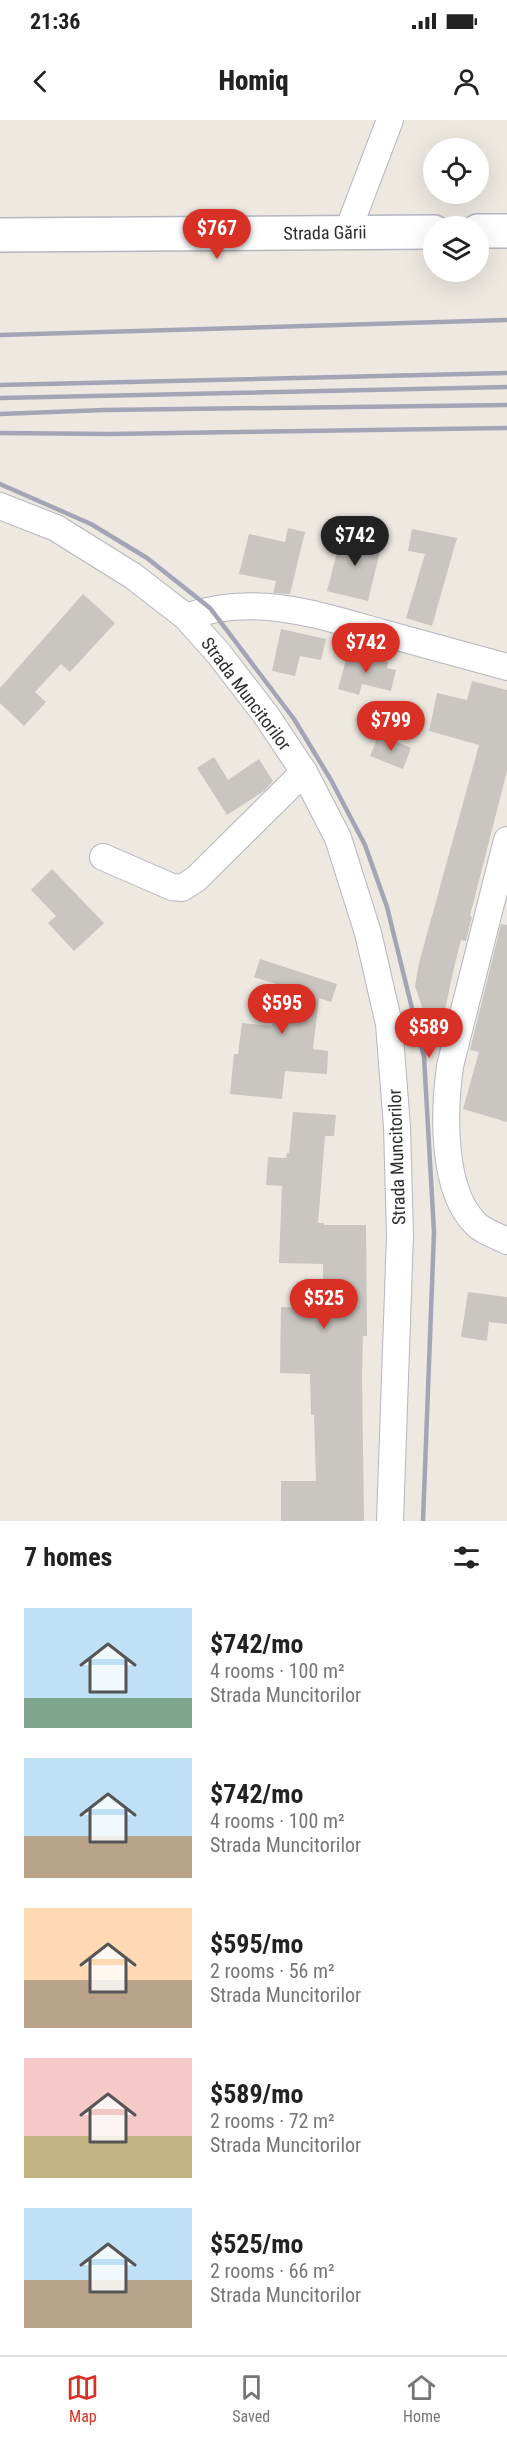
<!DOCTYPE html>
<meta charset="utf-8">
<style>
:root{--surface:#fff;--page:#f2f2f2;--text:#222;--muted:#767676;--line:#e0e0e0;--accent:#d93025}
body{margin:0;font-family:"Roboto Condensed",sans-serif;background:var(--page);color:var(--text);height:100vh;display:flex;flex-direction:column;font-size:22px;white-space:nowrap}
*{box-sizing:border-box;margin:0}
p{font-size:20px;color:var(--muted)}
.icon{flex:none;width:33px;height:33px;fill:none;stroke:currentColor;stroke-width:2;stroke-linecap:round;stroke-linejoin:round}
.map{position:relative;height:1401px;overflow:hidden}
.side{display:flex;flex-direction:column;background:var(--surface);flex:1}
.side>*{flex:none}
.tools{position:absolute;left:423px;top:18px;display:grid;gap:12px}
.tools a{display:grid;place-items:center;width:66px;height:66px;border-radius:50%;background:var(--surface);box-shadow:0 6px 24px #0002;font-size:30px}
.price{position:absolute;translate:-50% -51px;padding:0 14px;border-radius:21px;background:var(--accent);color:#fff;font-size:20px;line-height:39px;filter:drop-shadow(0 2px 3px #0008)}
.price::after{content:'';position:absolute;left:50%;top:36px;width:18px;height:14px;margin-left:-9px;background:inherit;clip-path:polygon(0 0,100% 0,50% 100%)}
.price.on{background:#222;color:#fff}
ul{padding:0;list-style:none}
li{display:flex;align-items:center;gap:18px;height:150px;padding:0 24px}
li span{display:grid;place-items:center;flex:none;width:168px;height:120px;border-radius:0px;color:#555}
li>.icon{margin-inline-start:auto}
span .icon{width:72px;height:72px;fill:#fffc;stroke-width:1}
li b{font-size:26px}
h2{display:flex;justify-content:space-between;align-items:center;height:72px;padding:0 24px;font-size:26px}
.status{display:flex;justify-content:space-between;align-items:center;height:42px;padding:0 30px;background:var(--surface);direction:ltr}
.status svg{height:16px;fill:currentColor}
header{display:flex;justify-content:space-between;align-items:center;height:78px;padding:0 24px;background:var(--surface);font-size:27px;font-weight:800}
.tabs{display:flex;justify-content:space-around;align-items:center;height:84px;border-top:2px solid var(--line);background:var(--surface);font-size:16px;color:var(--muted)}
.tabs a{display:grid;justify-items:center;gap:3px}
.tabs .on{color:var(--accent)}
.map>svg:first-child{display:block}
.building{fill:#c9c5c0}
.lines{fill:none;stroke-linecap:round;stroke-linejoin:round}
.street-casing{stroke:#b4b6bf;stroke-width:28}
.secondary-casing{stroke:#b4b6bf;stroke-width:36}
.street{stroke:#fff;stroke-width:26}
.secondary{stroke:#fff;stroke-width:33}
.rail{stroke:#a3a5b6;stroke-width:4.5}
.labels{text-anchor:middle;stroke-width:5;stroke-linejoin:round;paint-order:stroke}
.street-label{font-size:18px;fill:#2d2d2d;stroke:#fff}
</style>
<div class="status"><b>21:36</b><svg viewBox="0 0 49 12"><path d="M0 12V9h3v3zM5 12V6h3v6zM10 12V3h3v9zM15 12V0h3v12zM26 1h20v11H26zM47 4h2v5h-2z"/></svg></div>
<header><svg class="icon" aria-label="back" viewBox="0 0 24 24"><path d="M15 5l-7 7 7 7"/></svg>Homiq<svg class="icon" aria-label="person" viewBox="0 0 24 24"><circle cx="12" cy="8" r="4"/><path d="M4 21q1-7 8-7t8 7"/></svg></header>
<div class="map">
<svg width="507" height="1401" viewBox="0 0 507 1401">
<rect width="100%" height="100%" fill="#ede9e1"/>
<g class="building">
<polygon points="288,408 305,412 290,474 273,473 276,461 239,454 249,414 285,422"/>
<polygon points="412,409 457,418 432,506 406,498 425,434 408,431"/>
<polygon points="342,413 382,423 368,481 327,471"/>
<polygon points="83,474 115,503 70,552 61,544 35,572 46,582 24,606 0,583 0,568"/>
<polygon points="281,509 326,519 321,540 300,536 295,556 272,551"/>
<polygon points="348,532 388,542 387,548 396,550 391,571 362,564 359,575 338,569"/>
<polygon points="472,561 507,570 507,651 470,796 472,797 466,821 461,820 454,848 442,904 427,902 415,866 419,843 479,625 429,611 437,573 467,580"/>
<polygon points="379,614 411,628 403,649 370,636"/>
<polygon points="214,637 228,660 259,639 273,661 264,671 227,695 197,648"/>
<polygon points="52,749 104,803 74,831 48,803 56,796 31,770"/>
<polygon points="501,804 507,805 507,1002 463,989 479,932 470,930"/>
<polygon points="260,839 337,864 331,882 319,878 313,929 328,931 327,954 285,951 282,979 230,974 234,934 238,934 242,903 272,906 276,864 254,857"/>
<polygon points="293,992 336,995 334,1016 325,1016 318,1103 324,1103 324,1105 366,1105 367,1216 363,1216 362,1256 364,1401 281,1401 281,1361 316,1361 314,1295 311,1295 310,1254 280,1253 281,1187 312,1188 312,1181 323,1181 323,1144 279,1143 282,1066 266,1065 268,1037 286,1038 287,1033 289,1033"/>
<polygon points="468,1172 507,1177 507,1204 489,1202 487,1221 461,1217"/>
</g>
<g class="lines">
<g class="street-casing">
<g id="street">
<polyline points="347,113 390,0"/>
<polyline points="0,386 56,408 133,456 186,497 219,534 266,595 304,652 338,718 368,813 389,904 397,1007 400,1115 390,1401"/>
<path d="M186 497C254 473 316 494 383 513 424 524 466 536 507 547"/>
<path d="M507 720 450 946C444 990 441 1069 475 1103 482 1111 497 1116 507 1121"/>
<polyline points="103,737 172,767 182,768 196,759 304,652"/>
</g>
</g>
<g class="secondary-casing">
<g id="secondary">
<polyline points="478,111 507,111"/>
<polyline points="0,115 434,112"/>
</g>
</g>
<use href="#street" class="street"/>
<use href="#secondary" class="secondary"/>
<g class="rail">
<polyline points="0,215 507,200"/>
<polyline points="0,265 507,253"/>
<polyline points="0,278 507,267"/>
<polyline points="0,294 104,290 507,285"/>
<polyline points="0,313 110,314 507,308"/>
<polyline points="0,364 91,404 147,438 210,488 294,599 331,660 365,725 387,787 424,937 434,1112 423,1401"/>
</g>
</g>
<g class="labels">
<g class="street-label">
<text transform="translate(325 113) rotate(-1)" y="6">Strada Gării</text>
<text transform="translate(246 574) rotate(53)" y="6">Strada Muncitorilor</text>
<text transform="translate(397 1037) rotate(-92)" y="6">Strada Muncitorilor</text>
</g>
</g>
</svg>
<div class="tools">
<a><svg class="icon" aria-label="locate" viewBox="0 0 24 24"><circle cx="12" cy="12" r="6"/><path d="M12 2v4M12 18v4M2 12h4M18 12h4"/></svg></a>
<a><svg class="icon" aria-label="layers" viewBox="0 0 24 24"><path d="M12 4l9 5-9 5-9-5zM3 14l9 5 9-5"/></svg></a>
</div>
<b class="price" style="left:217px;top:140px">$767</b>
<b class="price on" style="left:355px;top:447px">$742</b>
<b class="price" style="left:366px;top:554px">$742</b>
<b class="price" style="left:391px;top:632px">$799</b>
<b class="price" style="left:282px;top:915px">$595</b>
<b class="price" style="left:429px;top:939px">$589</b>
<b class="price" style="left:324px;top:1210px">$525</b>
</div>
<section class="side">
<h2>7 homes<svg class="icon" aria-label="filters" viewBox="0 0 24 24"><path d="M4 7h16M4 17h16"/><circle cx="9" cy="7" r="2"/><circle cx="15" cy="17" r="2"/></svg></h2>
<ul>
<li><span style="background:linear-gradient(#bfe0f5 75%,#7fa58c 0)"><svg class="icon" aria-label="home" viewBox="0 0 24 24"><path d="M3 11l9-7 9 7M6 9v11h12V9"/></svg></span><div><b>$742/mo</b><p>4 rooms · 100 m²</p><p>Strada Muncitorilor</p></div></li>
<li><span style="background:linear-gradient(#bfe0f5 65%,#b9a48a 0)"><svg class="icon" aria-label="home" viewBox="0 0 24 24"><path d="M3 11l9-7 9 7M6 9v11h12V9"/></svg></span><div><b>$742/mo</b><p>4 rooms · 100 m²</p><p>Strada Muncitorilor</p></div></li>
<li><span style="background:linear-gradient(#ffd9b3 60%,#b9a48a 0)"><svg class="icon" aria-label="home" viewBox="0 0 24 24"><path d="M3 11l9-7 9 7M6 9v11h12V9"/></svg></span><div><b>$595/mo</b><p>2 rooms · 56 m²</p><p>Strada Muncitorilor</p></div></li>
<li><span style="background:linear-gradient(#f6c9c9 65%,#c2b280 0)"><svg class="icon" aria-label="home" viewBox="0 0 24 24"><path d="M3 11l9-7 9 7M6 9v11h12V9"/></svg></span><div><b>$589/mo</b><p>2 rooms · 72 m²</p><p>Strada Muncitorilor</p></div></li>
<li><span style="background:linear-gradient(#bfe0f5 60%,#b9a48a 0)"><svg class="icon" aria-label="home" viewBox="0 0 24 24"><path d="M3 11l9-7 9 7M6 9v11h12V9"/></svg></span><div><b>$525/mo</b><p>2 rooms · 66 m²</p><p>Strada Muncitorilor</p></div></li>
</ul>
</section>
<nav class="tabs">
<a class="on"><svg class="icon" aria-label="map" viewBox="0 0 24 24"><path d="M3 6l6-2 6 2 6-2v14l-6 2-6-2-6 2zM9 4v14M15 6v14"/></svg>Map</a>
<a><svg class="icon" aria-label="saved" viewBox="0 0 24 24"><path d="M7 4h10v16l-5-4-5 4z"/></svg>Saved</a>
<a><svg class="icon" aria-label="home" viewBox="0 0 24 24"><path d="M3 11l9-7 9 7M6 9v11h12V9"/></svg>Home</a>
</nav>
